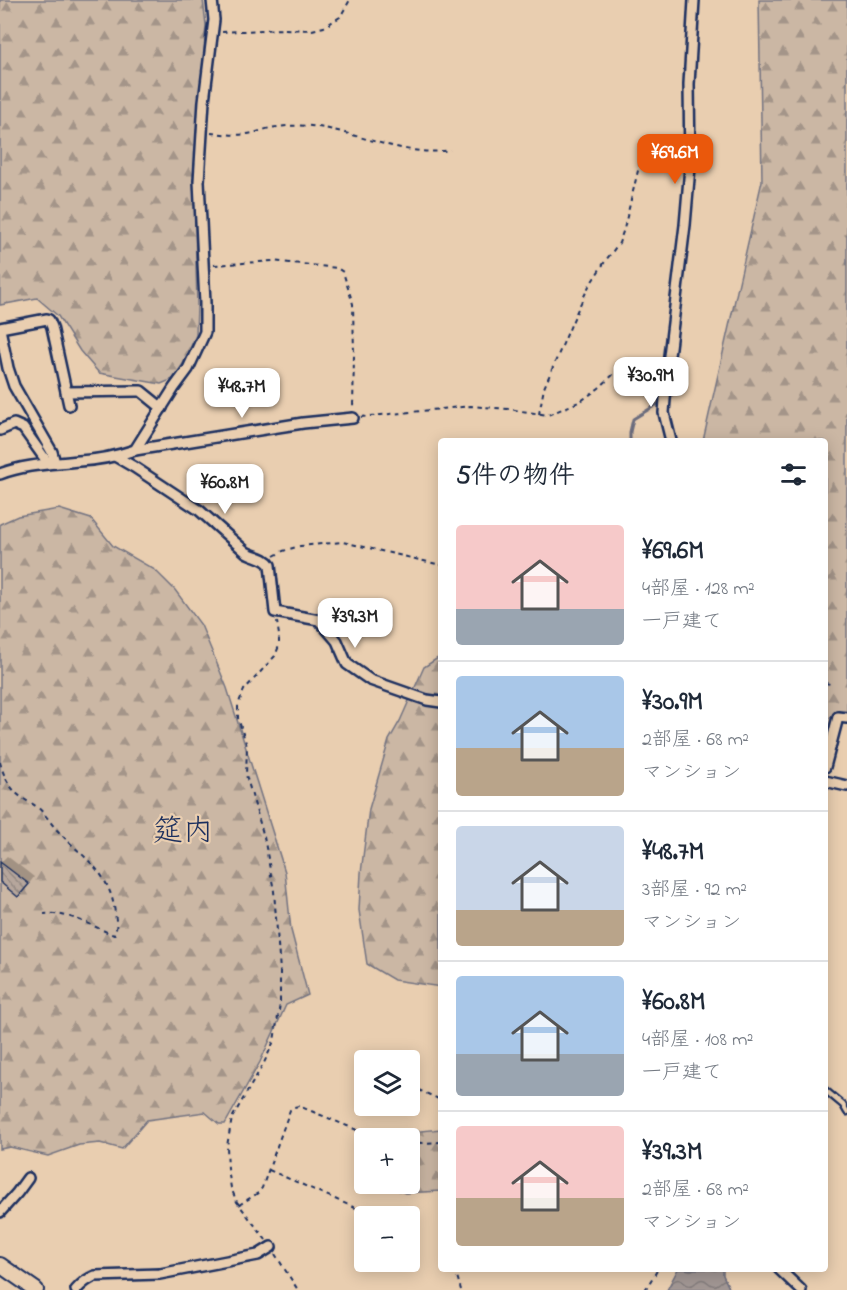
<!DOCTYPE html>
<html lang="ja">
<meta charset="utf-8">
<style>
:root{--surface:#fff;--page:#f2f2f3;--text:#1f2937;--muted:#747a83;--line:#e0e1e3;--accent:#ea580c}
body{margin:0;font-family:"Indie Flower","Klee One",sans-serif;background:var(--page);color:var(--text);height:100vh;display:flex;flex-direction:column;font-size:22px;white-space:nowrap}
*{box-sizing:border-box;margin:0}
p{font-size:20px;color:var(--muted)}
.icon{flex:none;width:33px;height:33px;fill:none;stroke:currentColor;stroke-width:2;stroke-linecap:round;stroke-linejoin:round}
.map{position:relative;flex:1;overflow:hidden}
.sheet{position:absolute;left:438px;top:438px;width:390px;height:834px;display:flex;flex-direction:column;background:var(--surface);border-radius:6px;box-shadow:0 3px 15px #0003}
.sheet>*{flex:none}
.buttons{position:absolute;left:354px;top:1050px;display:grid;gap:12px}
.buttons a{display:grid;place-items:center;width:66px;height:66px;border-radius:6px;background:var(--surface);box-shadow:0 3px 15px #0003;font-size:30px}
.price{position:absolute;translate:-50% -51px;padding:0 14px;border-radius:12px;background:#fff;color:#222;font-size:20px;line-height:39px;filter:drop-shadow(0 2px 3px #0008)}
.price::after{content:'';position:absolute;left:50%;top:36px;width:18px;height:14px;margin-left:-9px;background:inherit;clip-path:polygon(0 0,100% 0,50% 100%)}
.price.current{background:var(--accent);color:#fff}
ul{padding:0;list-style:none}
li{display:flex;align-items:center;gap:18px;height:150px;padding:0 18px}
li+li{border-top:2px solid var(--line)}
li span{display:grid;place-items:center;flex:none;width:168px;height:120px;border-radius:6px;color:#555}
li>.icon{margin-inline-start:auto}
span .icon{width:72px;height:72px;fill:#fffc;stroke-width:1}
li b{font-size:26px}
h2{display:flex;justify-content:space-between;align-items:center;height:72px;padding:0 18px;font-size:26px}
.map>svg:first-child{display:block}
.forest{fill:url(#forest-firs);stroke:#737381;stroke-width:1.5}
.water{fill:url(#water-waves);stroke:#6c6d7e;stroke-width:1.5}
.shadow{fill:#0003}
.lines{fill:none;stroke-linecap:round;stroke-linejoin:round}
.stream{stroke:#6c6d7e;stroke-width:3}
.building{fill:url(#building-back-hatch);stroke:#1b2f5e;stroke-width:1.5}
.lane-casing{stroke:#1b2f5e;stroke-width:9}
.street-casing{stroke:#1b2f5e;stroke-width:14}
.secondary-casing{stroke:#1b2f5e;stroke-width:18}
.path{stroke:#1b2f5e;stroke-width:2;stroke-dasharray:4.5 4.5;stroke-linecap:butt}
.lane{stroke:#e9ceb0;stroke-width:4.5}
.street{stroke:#e9ceb0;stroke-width:9}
.secondary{stroke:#e9ceb0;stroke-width:14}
.labels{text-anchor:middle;stroke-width:4.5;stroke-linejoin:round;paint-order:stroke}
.quarter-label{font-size:30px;fill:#1b2f5e;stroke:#e9ceb0}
</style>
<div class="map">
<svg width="847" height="1290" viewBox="0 0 847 1290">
<defs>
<pattern id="forest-firs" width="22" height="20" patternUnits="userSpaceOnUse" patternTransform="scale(1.5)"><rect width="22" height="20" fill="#cbb7a4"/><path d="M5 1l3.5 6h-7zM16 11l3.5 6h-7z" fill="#a49589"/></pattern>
<pattern id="water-waves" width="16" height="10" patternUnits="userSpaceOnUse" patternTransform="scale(1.5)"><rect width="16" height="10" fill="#a29794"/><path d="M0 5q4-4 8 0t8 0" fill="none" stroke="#837c7c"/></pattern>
<pattern id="building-back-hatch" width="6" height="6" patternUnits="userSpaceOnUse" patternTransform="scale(1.5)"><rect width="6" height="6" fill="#b6a69c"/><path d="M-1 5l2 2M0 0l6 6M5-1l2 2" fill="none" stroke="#938882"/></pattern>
</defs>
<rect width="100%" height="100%" fill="#e9ceb0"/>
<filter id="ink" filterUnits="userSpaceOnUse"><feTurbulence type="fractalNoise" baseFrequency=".0167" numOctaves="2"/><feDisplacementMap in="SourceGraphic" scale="12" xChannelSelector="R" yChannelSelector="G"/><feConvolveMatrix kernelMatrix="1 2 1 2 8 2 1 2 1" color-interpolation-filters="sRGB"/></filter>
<g filter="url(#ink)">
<g class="forest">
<polygon points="0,0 203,0 206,25 194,181 197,306 196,335 183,364 173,379 161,384 99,373 80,351 58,316 37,298 0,305"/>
<polygon points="759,0 847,0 847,713 825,719 825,441 703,441 762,181"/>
<polygon points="59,509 91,519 113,546 155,570 175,590 201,625 227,688 285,872 291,930 308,995 286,1005 260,1062 225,1124 219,1124 205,1112 147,1120 122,1149 100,1143 79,1145 48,1156 10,1147 0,1149 0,524 18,516"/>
<polygon points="441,656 441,987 394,980 367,964 359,910 361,873 369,809 389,740 400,721 424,667"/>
<polygon points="441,1129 441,1191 405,1193 384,1184 410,1184 410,1138 400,1138 410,1132"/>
</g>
<polygon class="water" points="678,1269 723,1269 723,1275 730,1290 667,1290"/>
<polygon class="shadow" points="7,856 34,877 25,889 0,881 0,863"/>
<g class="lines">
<g class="stream">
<polyline points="681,293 684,267"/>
<polyline points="630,441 630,432 633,419 661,402"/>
</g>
</g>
<polygon class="building" points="0,862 29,884 18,897 0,882"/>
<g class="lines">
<g class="lane-casing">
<polyline id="lane" points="825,1090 843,1105 847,1112"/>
</g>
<g class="street-casing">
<g id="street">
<polyline points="0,328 47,319 49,320 52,327 69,405"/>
<polyline points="0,329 8,368 14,386 52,452 55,463"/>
<polyline points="66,392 137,391 141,391 162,408"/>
<polyline points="0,430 14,424 23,428 48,463"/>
<polyline points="671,441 664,413 667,372 685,225 690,167 689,84 694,0"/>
<polyline points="135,450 174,388 188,369 205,332 205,303 199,181 204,101 214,20 212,0"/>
<path d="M115 456 134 467 199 510 246 552C254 557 265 557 270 565L275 612 319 620 337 641 347 664 370 680 427 700 441 702"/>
<path d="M0 474C26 464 52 464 79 461 99 460 117 456 135 450L303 423 353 418"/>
<polyline points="825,767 838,717 847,718"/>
<polyline points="825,781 847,786"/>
<polyline points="0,1212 17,1193 28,1178"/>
<polyline points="779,1269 801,1290"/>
<path d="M76 1290C82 1283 87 1279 95 1276L160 1274 258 1255 271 1247"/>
</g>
</g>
<g class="secondary-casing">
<polyline id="secondary" points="0,1265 36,1290"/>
</g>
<g class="path">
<polyline points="222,32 283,29 312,30 324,27 340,17 350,0"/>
<path d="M211 133C223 134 235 136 247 134 255 133 262 130 270 128 283 126 297 125 311 126 357 131 402 158 450 150"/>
<polyline points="214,265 273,261 337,268 343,272 353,304 354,355 353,409"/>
<polyline points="539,414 544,388 577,311 589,286 606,260 619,243 624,229 642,154 649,144 680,145"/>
<polyline points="361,417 471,406 508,409 548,415 581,401 599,388 616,372 631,368 658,371"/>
<polyline points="274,556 283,551 300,546 343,542 441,565"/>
<polyline points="825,683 830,684"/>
<path d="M0 762C3 775 10 789 21 797 26 801 32 803 37 807 45 813 51 824 58 831 84 859 110 871 115 913 116 921 118 928 114 935 92 926 69 912 44 914"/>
<polyline points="410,1086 441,1100"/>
<polyline points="410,1142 423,1143 441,1142"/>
<polyline points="269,1170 369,1214"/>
<polyline points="239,1205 258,1193 262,1188 290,1110 294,1107 299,1106 369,1135 388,1138"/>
<polyline points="266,1240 237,1202 231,1188 228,1169 227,1146 232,1118 264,1063 274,1041 280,1004 280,971 274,891 264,837 246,775 247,746 238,718 238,705 244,690 275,656 279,646 279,635 277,622"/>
<polyline points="275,1254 298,1290"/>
<polyline points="455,1269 461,1290"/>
<polyline points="645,1290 658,1269"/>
</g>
<use href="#lane" class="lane"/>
<use href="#street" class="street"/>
<use href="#secondary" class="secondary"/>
</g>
</g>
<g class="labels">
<g class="quarter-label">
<text x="183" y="840">筵内</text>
</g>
</g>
</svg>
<div class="buttons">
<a><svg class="icon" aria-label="layers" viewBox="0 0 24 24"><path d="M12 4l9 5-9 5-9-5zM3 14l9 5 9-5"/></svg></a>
<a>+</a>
<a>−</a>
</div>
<b class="price current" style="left:675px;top:185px">¥69.6M</b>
<b class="price" style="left:651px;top:408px">¥30.9M</b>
<b class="price" style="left:242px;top:419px">¥48.7M</b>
<b class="price" style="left:225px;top:515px">¥60.8M</b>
<b class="price" style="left:355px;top:649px">¥39.3M</b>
<section class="sheet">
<h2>5件の物件<svg class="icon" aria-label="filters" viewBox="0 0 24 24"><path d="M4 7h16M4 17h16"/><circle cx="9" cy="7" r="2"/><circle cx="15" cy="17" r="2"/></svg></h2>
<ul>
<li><span style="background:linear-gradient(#f6c9c9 70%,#9aa5b1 0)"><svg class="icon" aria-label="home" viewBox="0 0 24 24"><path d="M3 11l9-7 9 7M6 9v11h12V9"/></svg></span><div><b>¥69.6M</b><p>4部屋 · 128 m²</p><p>一戸建て</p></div></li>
<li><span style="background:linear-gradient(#a9c7e8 60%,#b9a48a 0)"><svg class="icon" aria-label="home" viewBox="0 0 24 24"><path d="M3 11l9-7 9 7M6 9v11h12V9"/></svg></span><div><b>¥30.9M</b><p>2部屋 · 68 m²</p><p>マンション</p></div></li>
<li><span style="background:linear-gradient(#c9d6e8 70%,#b9a48a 0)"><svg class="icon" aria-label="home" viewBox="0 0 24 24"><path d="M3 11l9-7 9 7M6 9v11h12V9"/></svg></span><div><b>¥48.7M</b><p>3部屋 · 92 m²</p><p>マンション</p></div></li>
<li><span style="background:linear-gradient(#a9c7e8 65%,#9aa5b1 0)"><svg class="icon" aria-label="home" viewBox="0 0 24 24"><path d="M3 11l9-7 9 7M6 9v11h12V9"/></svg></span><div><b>¥60.8M</b><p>4部屋 · 108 m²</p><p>一戸建て</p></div></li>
<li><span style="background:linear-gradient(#f6c9c9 60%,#b9a48a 0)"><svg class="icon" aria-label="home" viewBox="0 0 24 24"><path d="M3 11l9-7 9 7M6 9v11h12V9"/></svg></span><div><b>¥39.3M</b><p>2部屋 · 68 m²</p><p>マンション</p></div></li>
</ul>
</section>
</div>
